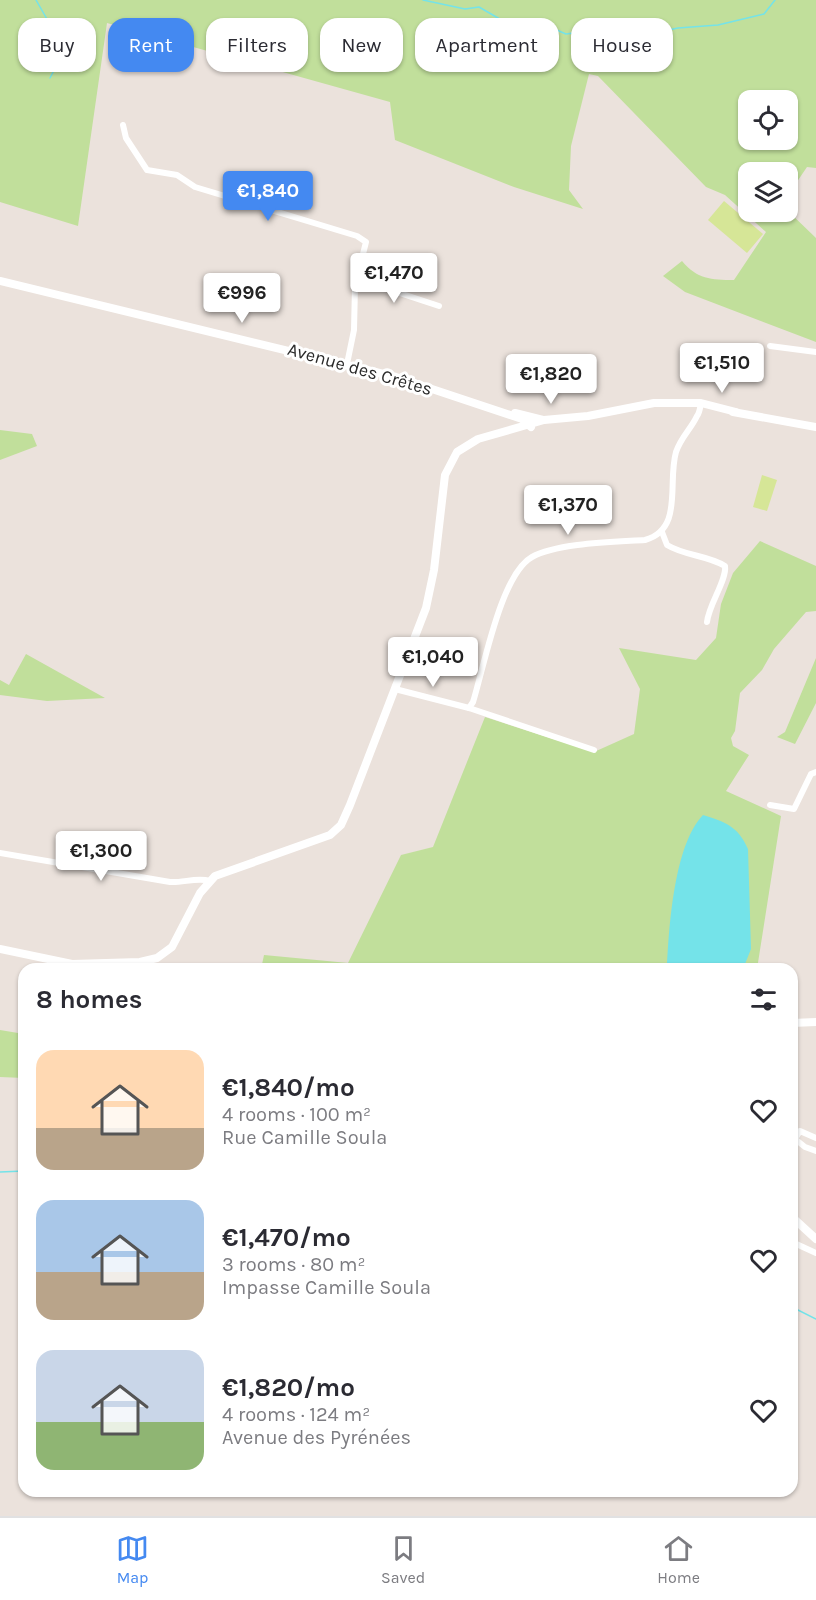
<!DOCTYPE html>
<meta charset="utf-8">
<style>
:root{--surface:#fff;--page:#f7f7f7;--text:#2b2b33;--muted:#7c7c81;--line:#e1e1e2;--accent:#4489f1}
body{margin:0;font-family:Karla,sans-serif;background:var(--page);color:var(--text);height:100vh;display:flex;flex-direction:column;font-size:22px;white-space:nowrap}
*{box-sizing:border-box;margin:0}
p{font-size:20px;color:var(--muted)}
.icon{flex:none;width:33px;height:33px;fill:none;stroke:currentColor;stroke-width:2;stroke-linecap:round;stroke-linejoin:round}
.map{position:relative;flex:1;overflow:hidden}
.details{position:absolute;left:18px;top:963px;width:780px;height:534px;display:flex;flex-direction:column;background:var(--surface);border-radius:18px;box-shadow:0 2px 4px #0004}
.details>*{flex:none}
.hud{position:absolute;left:18px;top:18px;width:780px;height:54px;display:flex;gap:12px}
.fabs{position:absolute;left:738px;top:90px;display:grid;gap:12px}
.fabs a{display:grid;place-items:center;width:60px;height:60px;border-radius:12px;background:var(--surface);box-shadow:0 2px 4px #0004;font-size:30px}
.price{position:absolute;translate:-50% -51px;padding:0 14px;border-radius:6px;background:#fff;color:#222;font-size:20px;line-height:39px;filter:drop-shadow(0 2px 3px #0008)}
.price::after{content:'';position:absolute;left:50%;top:36px;width:18px;height:14px;margin-left:-9px;background:inherit;clip-path:polygon(0 0,100% 0,50% 100%)}
.price.active{background:var(--accent);color:#fff}
ul{padding:0;list-style:none}
li{display:flex;align-items:center;gap:18px;height:150px;padding:0 18px}
li span{display:grid;place-items:center;flex:none;width:168px;height:120px;border-radius:18px;color:#555}
li>.icon{margin-inline-start:auto}
span .icon{width:72px;height:72px;fill:#fffc;stroke-width:1}
li b{font-size:26px}
h2{display:flex;justify-content:space-between;align-items:center;height:72px;padding:0 18px;font-size:26px}
.tag{padding:0 21px;border-radius:18px;background:var(--surface);box-shadow:0 2px 4px #0004;font-size:21px;line-height:54px}
.tag.active{background:var(--accent);color:#fff}
.tab-bar{display:flex;justify-content:space-around;align-items:center;height:84px;border-top:2px solid var(--line);background:var(--surface);font-size:16px;color:var(--muted)}
.tab-bar a{display:grid;justify-items:center;gap:3px}
.tab-bar .active{color:var(--accent)}
.map>svg:first-child{display:block}
.green{fill:#c1df9b;fill-rule:evenodd}
.pitch{fill:#d6e697}
.water{fill:#74e3e9}
.lines{fill:none;stroke-linecap:round;stroke-linejoin:round}
.stream{stroke:#74e3e9;stroke-width:1.5}
.minor{stroke:#fff;stroke-width:6}
.tertiary{stroke:#fff;stroke-width:8}
.labels{text-anchor:middle;stroke-width:6;stroke-linejoin:round;paint-order:stroke}
.street-label{font-size:18px;fill:#2a2a2a;stroke:#fff}
</style>
<div class="map">
<svg width="816" height="1516" viewBox="0 0 816 1516">
<rect width="100%" height="100%" fill="#ebe2dc"/>
<g class="green">
<path d="M0 0H816V168L807 167 788 195V172H748V212L788 211 816 238V342L685 292 663 276 682 261C697 279 711 280 734 280L766 232 725 195 706 187 598 76 589 74 571 146 569 190 583 209 514 187 395 140 390 102 107 23 78 226 0 202ZM748 100H788V140H748Z"/>
<polygon points="0,430 32,434 37,446 0,460"/>
<polygon points="760,541 816,566 816,611 806,612 774,649 762,670 740,693 735,731 731,738 733,746 749,755 726,791 781,816 757,969 261,969 264,955 348,963 401,855 433,847 485,717 594,752 634,734 640,689 619,648 696,660 716,638 721,604 733,573"/>
<polygon points="26,654 105,698 47,701 0,695 0,680 9,685"/>
<polygon points="816,658 816,703 795,744 777,737 785,732"/>
<polygon points="0,1030 24,1034 24,1078 0,1077"/>
</g>
<g class="pitch">
<polygon points="724,201 763,234 747,253 708,220"/>
<polygon points="762,475 777,480 767,511 753,507"/>
</g>
<path class="water" d="M703 815C725 822 738 826 748 849L751 949 743 969 667 968C669 927 674 845 703 815Z"/>
<g class="lines">
<g class="stream">
<polyline points="36,0 63,47 61,57 50,78"/>
<polyline points="423,0 465,9 479,7 505,22 540,23 566,34 612,28 629,34 654,33 678,28 718,25 764,14 775,0"/>
<polyline points="0,1172 24,1171"/>
<polyline points="792,1307 816,1319"/>
</g>
<g class="minor">
<polyline points="123,125 126,138 147,170 177,175 195,187 357,236 366,242 355,286 354,330 347,364"/>
<polyline points="357,279 439,306"/>
<polyline points="770,346 816,352"/>
<path d="M662 532 667 545C685 556 707 555 725 566 727 580 709 604 707 622"/>
<polyline points="395,689 469,708 594,750"/>
<path d="M469 708 473 702C484 667 501 574 532 557 557 543 615 542 645 540 684 529 667 483 676 452 681 437 691 429 697 416 700 412 700 407 701 403"/>
<polyline points="770,805 794,809 811,774 816,772"/>
<path d="M0 853 170 882C182 883 199 877 209 881"/>
<polyline points="816,1138 800,1131 795,1139 805,1147 816,1151"/>
<polyline points="792,1242 816,1253"/>
</g>
<g class="tertiary">
<polyline points="0,281 396,377 522,419 531,427"/>
<polyline points="733,412 816,427"/>
<polyline points="515,413 543,420"/>
<polyline points="0,949 72,964 140,962 157,958 172,947 200,893 215,876 330,835 341,825 350,805 426,608 434,570 445,475 457,452 478,439 544,420 588,416 654,403 701,403 736,412"/>
<polyline points="792,1023 816,1022"/>
<polyline points="792,1217 816,1239"/>
</g>
</g>
<g class="labels">
<g class="street-label">
<text transform="translate(360 369) rotate(16)" y="6">Avenue des Crêtes</text>
</g>
</g>
</svg>
<div class="fabs">
<a><svg class="icon" aria-label="locate" viewBox="0 0 24 24"><circle cx="12" cy="12" r="6"/><path d="M12 2v4M12 18v4M2 12h4M18 12h4"/></svg></a>
<a><svg class="icon" aria-label="layers" viewBox="0 0 24 24"><path d="M12 4l9 5-9 5-9-5zM3 14l9 5 9-5"/></svg></a>
</div>
<b class="price active" style="left:268px;top:222px">€1,840</b>
<b class="price" style="left:394px;top:304px">€1,470</b>
<b class="price" style="left:242px;top:324px">€996</b>
<b class="price" style="left:722px;top:394px">€1,510</b>
<b class="price" style="left:551px;top:405px">€1,820</b>
<b class="price" style="left:568px;top:536px">€1,370</b>
<b class="price" style="left:433px;top:688px">€1,040</b>
<b class="price" style="left:101px;top:882px">€1,300</b>
<div class="hud">
<a class="tag">Buy</a>
<a class="tag active">Rent</a>
<a class="tag">Filters</a>
<a class="tag">New</a>
<a class="tag">Apartment</a>
<a class="tag">House</a>
</div>
<section class="details">
<h2>8 homes<svg class="icon" aria-label="filters" viewBox="0 0 24 24"><path d="M4 7h16M4 17h16"/><circle cx="9" cy="7" r="2"/><circle cx="15" cy="17" r="2"/></svg></h2>
<ul>
<li><span style="background:linear-gradient(#ffd9b3 65%,#b9a48a 0)"><svg class="icon" aria-label="home" viewBox="0 0 24 24"><path d="M3 11l9-7 9 7M6 9v11h12V9"/></svg></span><div><b>€1,840/mo</b><p>4 rooms · 100 m²</p><p>Rue Camille Soula</p></div><svg class="icon" aria-label="heart" viewBox="0 0 24 24"><path d="M12 20l-8-8c-3-5 5-10 8-4 3-6 11-1 8 4z"/></svg></li>
<li><span style="background:linear-gradient(#a9c7e8 60%,#b9a48a 0)"><svg class="icon" aria-label="home" viewBox="0 0 24 24"><path d="M3 11l9-7 9 7M6 9v11h12V9"/></svg></span><div><b>€1,470/mo</b><p>3 rooms · 80 m²</p><p>Impasse Camille Soula</p></div><svg class="icon" aria-label="heart" viewBox="0 0 24 24"><path d="M12 20l-8-8c-3-5 5-10 8-4 3-6 11-1 8 4z"/></svg></li>
<li><span style="background:linear-gradient(#c9d6e8 60%,#8fb573 0)"><svg class="icon" aria-label="home" viewBox="0 0 24 24"><path d="M3 11l9-7 9 7M6 9v11h12V9"/></svg></span><div><b>€1,820/mo</b><p>4 rooms · 124 m²</p><p>Avenue des Pyrénées</p></div><svg class="icon" aria-label="heart" viewBox="0 0 24 24"><path d="M12 20l-8-8c-3-5 5-10 8-4 3-6 11-1 8 4z"/></svg></li>
</ul>
</section>
</div>
<nav class="tab-bar">
<a class="active"><svg class="icon" aria-label="map" viewBox="0 0 24 24"><path d="M3 6l6-2 6 2 6-2v14l-6 2-6-2-6 2zM9 4v14M15 6v14"/></svg>Map</a>
<a><svg class="icon" aria-label="saved" viewBox="0 0 24 24"><path d="M7 4h10v16l-5-4-5 4z"/></svg>Saved</a>
<a><svg class="icon" aria-label="home" viewBox="0 0 24 24"><path d="M3 11l9-7 9 7M6 9v11h12V9"/></svg>Home</a>
</nav>
